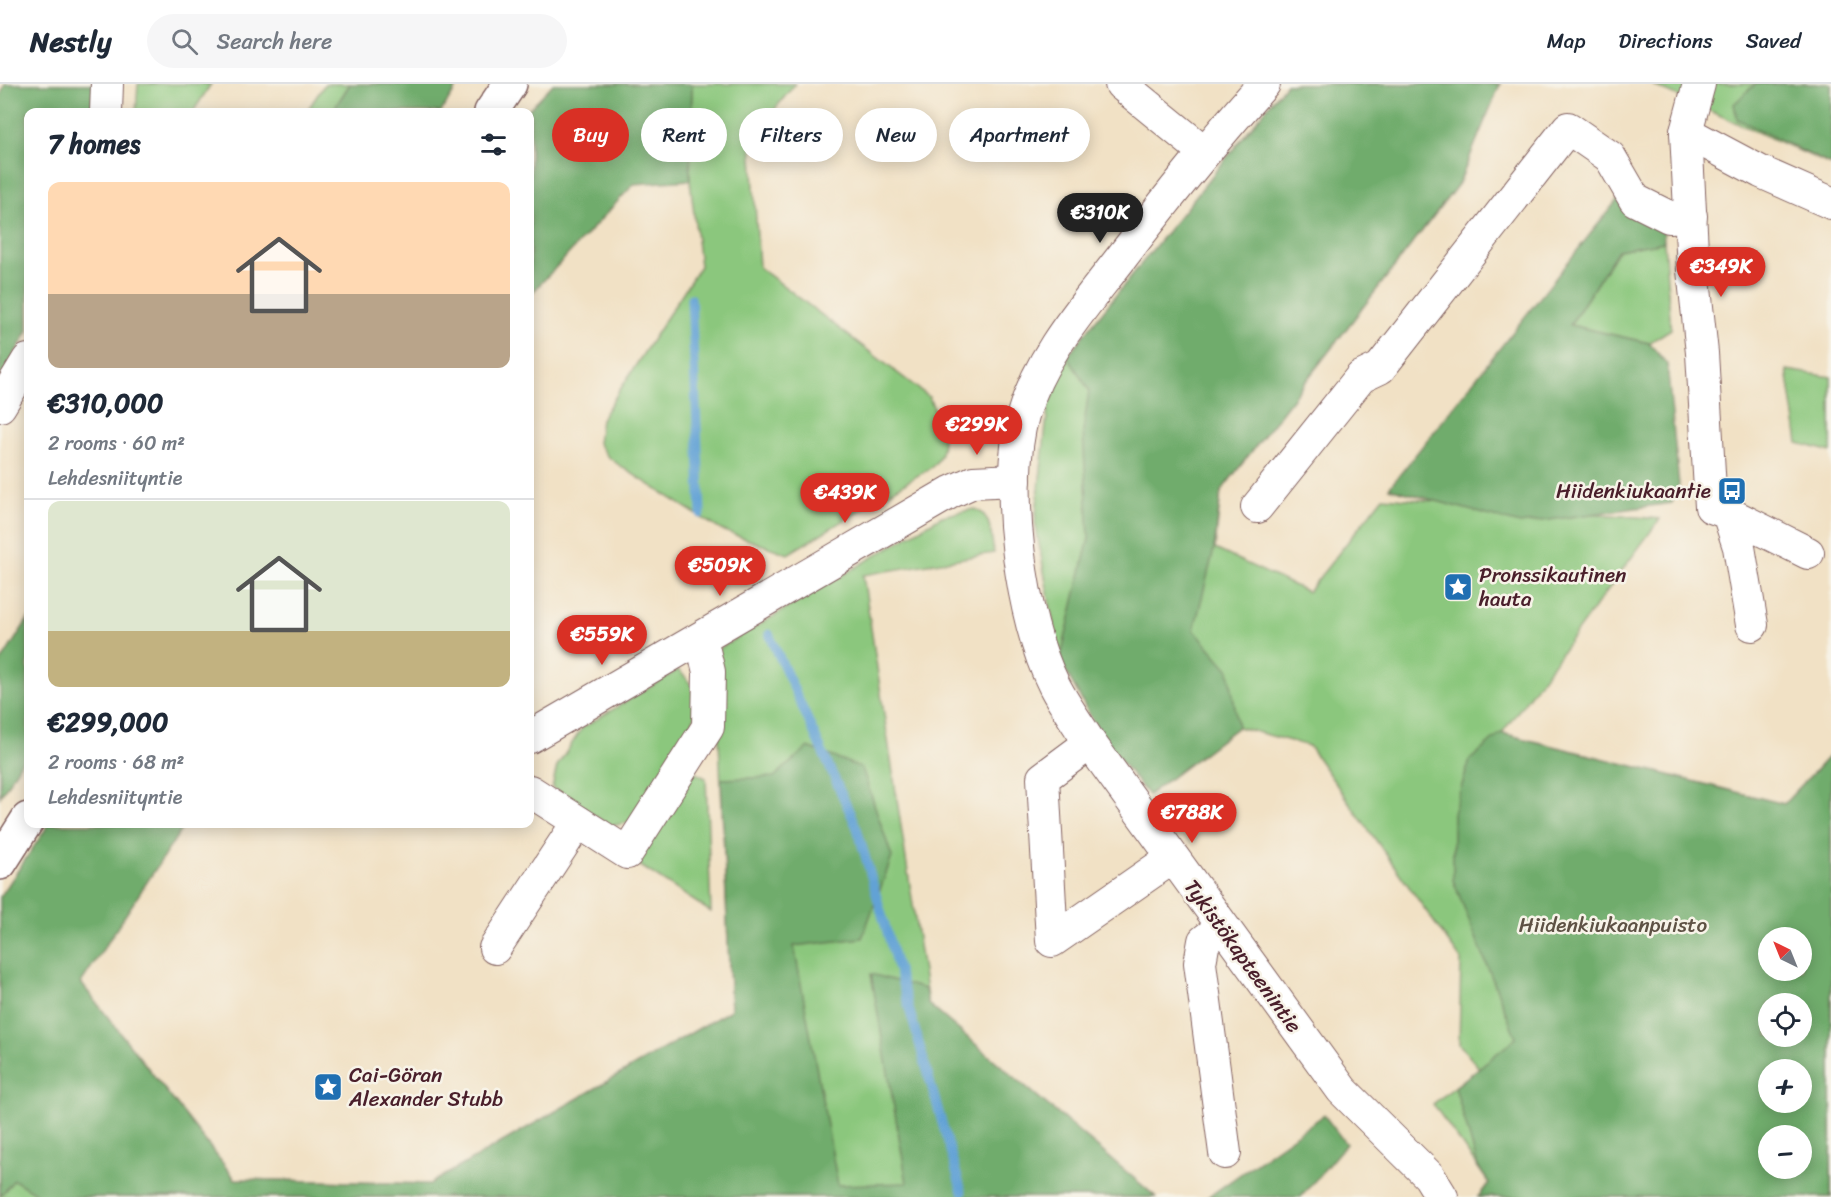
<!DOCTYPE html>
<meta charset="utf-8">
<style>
:root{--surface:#fff;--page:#f6f6f7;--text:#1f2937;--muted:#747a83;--line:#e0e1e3;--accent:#d93025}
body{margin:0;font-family:Sriracha,sans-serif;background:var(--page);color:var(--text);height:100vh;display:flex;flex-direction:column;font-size:22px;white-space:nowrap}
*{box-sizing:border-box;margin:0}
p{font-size:20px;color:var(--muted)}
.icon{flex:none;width:33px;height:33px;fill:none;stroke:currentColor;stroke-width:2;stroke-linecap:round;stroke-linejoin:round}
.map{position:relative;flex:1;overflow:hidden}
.drawer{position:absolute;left:24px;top:24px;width:510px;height:720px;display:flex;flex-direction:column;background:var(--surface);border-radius:12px;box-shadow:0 3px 15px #0003}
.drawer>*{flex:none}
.banner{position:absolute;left:552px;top:24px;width:570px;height:54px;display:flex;gap:12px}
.needle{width:39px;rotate:317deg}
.controls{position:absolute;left:1758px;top:843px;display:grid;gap:12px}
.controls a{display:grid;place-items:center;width:54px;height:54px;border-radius:50%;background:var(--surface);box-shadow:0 3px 15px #0003;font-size:30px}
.price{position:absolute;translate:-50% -51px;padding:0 14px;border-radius:21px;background:var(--accent);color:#fff;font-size:20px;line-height:39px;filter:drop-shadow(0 2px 3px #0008)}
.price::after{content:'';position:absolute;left:50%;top:36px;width:18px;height:14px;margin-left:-9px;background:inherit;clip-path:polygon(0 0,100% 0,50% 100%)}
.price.active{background:#222;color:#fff}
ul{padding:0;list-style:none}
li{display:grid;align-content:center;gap:12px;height:318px;padding:0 24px}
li+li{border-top:2px solid var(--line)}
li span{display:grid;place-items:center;height:186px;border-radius:12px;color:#555}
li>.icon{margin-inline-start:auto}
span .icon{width:108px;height:108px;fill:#fffc;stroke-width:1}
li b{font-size:26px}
h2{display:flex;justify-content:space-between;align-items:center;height:72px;padding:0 24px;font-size:26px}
.tag{padding:0 21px;border-radius:27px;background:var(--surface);box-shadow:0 3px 15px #0003;font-size:21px;line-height:54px}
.tag.active{background:var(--accent);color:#fff}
header{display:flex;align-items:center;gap:36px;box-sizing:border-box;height:84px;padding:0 30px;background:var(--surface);border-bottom:2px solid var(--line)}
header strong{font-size:28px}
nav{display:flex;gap:33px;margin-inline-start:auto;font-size:21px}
.search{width:420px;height:54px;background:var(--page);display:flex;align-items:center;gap:15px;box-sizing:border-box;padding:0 21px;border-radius:33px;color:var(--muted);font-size:22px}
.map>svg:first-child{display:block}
.green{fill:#8bc77d;stroke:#6a7354;stroke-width:1.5;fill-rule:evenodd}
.forest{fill:#70ac6c;stroke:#5d664c;stroke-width:1.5;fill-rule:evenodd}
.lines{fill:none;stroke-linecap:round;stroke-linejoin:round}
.stream{stroke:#62a2d5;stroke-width:9}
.minor-casing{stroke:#846361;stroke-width:34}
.major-casing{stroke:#846361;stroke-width:36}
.minor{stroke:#fff;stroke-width:32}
.major{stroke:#fff;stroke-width:33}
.labels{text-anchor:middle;stroke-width:5;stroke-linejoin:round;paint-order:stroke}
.poi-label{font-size:21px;fill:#4a1f2b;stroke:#f7f3e8;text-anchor:start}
.park-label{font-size:21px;fill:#5e5144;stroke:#f7f3e8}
.street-label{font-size:21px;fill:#4a1f2b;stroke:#f7f3e8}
</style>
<header>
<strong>Nestly</strong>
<div class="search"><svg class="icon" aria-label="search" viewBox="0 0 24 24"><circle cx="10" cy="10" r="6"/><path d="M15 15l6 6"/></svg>Search here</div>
<nav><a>Map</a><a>Directions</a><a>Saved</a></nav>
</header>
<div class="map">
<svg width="1831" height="1113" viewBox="0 0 1831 1113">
<rect width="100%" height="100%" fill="#f7f3e8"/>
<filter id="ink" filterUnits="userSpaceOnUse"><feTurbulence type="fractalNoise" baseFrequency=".0167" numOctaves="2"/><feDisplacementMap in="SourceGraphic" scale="12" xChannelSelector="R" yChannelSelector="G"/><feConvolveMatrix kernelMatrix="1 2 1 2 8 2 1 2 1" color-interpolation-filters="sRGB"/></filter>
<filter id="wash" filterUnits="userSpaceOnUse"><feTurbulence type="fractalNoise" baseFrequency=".008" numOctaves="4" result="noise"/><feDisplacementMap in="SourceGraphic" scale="24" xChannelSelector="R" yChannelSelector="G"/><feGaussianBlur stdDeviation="1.35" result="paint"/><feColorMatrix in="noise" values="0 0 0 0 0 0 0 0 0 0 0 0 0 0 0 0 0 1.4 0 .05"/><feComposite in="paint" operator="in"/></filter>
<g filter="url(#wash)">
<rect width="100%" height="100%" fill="#f1e1c5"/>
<g class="green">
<polygon points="138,0 211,0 193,28 136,28"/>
<polygon points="325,0 350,0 332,28 306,28"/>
<path d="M692 0H795L751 55 759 183 929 313C939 336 953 363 932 383L788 470 721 446 623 384 607 372 598 359 601 335 700 182 690 96Z"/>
<path d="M1286 0H1500L1459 99 1221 407 1215 465 1308 508 1383 413 1660 435 1502 649 1784 720 1831 670V1113H1478L1489 1099 1433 1020 1479 984 1459 960 1461 876 1309 662 1238 643 1148 711 1101 652 1060 576 1035 438 1048 324 1067 272ZM1768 854H1802V886H1768ZM1768 920H1802V952H1768ZM1768 986H1802V1018H1768ZM1768 1052H1802V1084H1768Z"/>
<polygon points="1655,0 1831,0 1831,81 1654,2"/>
<polygon points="1664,158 1671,245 1649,259 1570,241 1618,166"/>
<polygon points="1787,286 1831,293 1831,368 1798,359"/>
<path d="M974 425C992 429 991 453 994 469L863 491 928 920 1156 1113H0V1022L81 899 235 1095 430 1100 731 926 715 567 942 432Z"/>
<path d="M678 586C700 604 699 623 690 648L633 738 610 742 552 704 557 682 582 644Z"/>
<polygon points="691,687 706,694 711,828 633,777"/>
</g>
<g class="forest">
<polygon points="5,0 97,0 95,28 28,28 28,247 0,296 0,13"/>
<polygon points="350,0 459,0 441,28 332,28"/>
<polygon points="553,0 692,0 690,96 634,100 530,211 530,28 526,28"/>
<polygon points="1286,0 1500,0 1459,99 1221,407 1214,465 1194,546 1229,586 1238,643 1148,711 1101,652 1060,576 1089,454 1083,348 1089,306 1067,272"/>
<polygon points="1755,0 1831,0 1831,81 1737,35 1734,20"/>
<polygon points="1618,115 1663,140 1664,158 1618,166 1570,241 1649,259 1667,280 1679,401 1672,419 1520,440 1389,404"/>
<polygon points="28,535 28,667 0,713 0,579"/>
<path d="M1501 649 1784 720 1831 670V1113H1478L1489 1099 1478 1083 1455 1003 1516 954 1453 796V729L1470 676ZM1768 854H1802V886H1768ZM1768 920H1802V952H1768ZM1768 986H1802V1018H1768ZM1768 1052H1802V1084H1768Z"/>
<polygon points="808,663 862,684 892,773 862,854 794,862 838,1101 907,1099 871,890 925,905 928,920 1156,1113 41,1113 14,1096 0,1112 0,813 49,740 185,740 81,899 235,1095 430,1100 731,926 721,695 774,693"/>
<polygon points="1324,1031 1346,1060 1301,1113 1208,1113"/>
</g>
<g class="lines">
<g class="stream">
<polyline points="691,214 701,430"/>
<polyline points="769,550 857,744 962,1108"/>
</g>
</g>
</g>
<g filter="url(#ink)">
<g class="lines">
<g class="minor-casing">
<g id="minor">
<polyline points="1121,0 1203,67"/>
<path d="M1264 0C1212 57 1165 117 1118 178 1081 226 1040 272 1023 331 1003 402 1021 536 1054 601 1064 621 1078 640 1090 659L1342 1006 1429 1092 1442 1113"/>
<polyline points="1699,0 1686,48 1693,186 1702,269 1711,423 1728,429 1739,463 1752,541"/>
<polyline points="106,28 107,0"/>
<polyline points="1686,48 1761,88 1831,119"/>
<polyline points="0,322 28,276"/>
<polyline points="1257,423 1361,293 1380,284 1568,44 1610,73 1635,116 1669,133 1691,132"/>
<polyline points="1728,429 1808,469"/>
<polyline points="530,653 951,408 973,398 1015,396"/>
<polyline points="1090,659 1043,694 1052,857 1172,774"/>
<polyline points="530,707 627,769 708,643 709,588 701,554"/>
<polyline points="1222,843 1204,857 1200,879 1225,1069"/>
<polyline points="495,864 578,738"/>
</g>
</g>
<g class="major-casing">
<g id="major">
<polyline points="491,28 510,0"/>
<polyline points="0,779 28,735"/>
</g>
</g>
<use href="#minor" class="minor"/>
<use href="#major" class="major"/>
</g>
</g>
<defs>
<g id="bus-square" transform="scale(1.5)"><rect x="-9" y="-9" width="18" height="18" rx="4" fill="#1f6fb2" stroke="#f7f3e8"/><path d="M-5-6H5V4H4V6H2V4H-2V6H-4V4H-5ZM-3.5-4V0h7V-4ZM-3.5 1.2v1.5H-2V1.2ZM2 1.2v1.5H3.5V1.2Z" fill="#fff"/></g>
<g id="sight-square" transform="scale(1.5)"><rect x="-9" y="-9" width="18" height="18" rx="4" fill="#1f6fb2" stroke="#f7f3e8"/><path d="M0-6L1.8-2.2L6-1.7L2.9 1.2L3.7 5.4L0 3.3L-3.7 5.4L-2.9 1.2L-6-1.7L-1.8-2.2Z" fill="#fff"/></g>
</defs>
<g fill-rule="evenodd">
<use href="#bus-square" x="1732" y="407"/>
<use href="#sight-square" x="1458" y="503"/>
<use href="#sight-square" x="328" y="1003"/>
</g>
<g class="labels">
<g class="poi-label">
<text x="1711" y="414" text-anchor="end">Hiidenkiukaantie</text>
<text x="1479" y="498">Pronssikautinen<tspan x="1479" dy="24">hauta</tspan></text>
<text x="349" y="998">Cai-Göran<tspan x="349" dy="24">Alexander Stubb</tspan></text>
</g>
<g class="park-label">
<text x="1613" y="848">Hiidenkiukaanpuisto</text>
</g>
<g class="street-label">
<text transform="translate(1243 872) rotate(54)" y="7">Tykistökapteenintie</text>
</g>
</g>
</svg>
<div class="controls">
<a><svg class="needle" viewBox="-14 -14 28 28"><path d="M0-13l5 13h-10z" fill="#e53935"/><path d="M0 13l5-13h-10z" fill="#747a83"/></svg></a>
<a><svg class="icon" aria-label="locate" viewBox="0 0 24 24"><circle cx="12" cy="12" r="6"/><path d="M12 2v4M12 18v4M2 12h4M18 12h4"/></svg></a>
<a>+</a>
<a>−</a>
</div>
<b class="price active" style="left:1100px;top:160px">€310K</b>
<b class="price" style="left:1721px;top:214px">€349K</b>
<b class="price" style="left:977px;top:372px">€299K</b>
<b class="price" style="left:845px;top:440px">€439K</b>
<b class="price" style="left:720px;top:513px">€509K</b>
<b class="price" style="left:602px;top:582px">€559K</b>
<b class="price" style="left:1192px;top:760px">€788K</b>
<div class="banner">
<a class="tag active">Buy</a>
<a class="tag">Rent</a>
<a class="tag">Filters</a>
<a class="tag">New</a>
<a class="tag">Apartment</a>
</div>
<section class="drawer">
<h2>7 homes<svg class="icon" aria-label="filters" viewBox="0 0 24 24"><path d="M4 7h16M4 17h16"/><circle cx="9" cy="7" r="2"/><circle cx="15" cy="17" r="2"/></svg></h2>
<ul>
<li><span style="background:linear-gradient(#ffd9b3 60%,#b9a48a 0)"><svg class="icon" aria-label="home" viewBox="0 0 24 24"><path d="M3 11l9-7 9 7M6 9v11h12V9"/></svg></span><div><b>€310,000</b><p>2 rooms · 60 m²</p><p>Lehdesniityntie</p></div></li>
<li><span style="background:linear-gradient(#dfe7d0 70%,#c2b280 0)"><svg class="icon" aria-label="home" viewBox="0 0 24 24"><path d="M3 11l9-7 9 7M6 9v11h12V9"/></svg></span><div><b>€299,000</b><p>2 rooms · 68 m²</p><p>Lehdesniityntie</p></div></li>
</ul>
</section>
</div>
